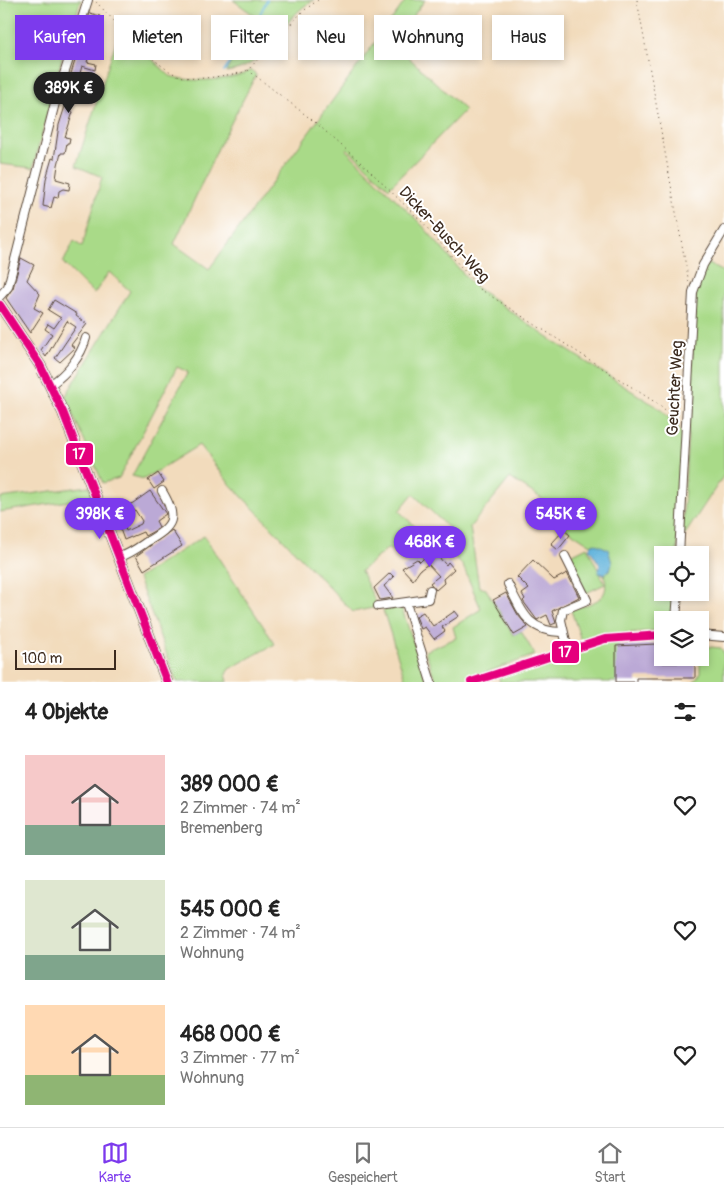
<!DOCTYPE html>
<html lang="de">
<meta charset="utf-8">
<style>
:root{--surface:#fff;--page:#f2f2f2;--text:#222;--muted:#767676;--line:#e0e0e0;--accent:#7c3aed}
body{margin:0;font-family:Pangolin,sans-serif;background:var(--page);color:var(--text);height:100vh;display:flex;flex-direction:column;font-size:19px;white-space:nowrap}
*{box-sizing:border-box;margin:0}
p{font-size:16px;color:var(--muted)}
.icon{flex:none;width:28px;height:28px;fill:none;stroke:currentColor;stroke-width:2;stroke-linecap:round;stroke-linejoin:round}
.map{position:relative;height:682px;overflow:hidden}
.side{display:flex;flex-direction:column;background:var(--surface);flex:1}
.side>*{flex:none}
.top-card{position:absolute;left:15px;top:15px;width:695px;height:45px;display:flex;gap:10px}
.fabs{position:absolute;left:654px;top:546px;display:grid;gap:10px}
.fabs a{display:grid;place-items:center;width:55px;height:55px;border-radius:0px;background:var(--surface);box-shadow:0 2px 8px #0003;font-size:25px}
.scale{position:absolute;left:15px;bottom:12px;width:101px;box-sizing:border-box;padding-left:5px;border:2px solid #3b2a1e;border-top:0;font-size:14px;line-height:18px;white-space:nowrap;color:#3b2a1e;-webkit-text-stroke:4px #fff;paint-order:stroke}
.price{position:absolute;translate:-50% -42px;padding:0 11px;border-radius:18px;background:var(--accent);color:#fff;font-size:16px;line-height:32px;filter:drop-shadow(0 1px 2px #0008)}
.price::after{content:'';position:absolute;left:50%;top:30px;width:15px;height:11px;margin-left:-8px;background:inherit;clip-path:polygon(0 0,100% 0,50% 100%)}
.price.selected{background:#222;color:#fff}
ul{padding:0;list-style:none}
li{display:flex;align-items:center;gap:15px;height:125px;padding:0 25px}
li span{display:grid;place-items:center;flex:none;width:140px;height:100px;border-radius:0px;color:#555}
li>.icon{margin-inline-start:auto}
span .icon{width:60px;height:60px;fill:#fffc;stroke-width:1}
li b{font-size:21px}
h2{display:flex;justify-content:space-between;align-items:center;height:60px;padding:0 25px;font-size:21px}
.pill{padding:0 18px;border-radius:0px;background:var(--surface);box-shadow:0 2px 8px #0003;font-size:18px;line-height:45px}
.pill.selected{background:var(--accent);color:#fff}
.menu{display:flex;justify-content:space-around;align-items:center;height:70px;border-top:1px solid var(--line);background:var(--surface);font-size:14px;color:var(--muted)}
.menu a{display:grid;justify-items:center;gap:2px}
.menu .selected{color:var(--accent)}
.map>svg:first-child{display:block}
.green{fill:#a9da88;stroke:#728253}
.water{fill:#60b3dc;stroke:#4e6e7d}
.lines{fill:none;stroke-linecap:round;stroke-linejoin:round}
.stream{stroke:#60b3dc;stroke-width:2}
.building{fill:#bba9d6;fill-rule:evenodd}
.minor-casing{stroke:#564536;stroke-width:10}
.major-casing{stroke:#564536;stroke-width:12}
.path{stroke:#564536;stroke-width:1;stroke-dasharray:1 4;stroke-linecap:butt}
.minor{stroke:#fff;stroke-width:8}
.major{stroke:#fff;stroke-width:10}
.bus-1-casing{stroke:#fff;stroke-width:11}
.bus-1{stroke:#e5007d;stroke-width:8}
.labels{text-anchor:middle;stroke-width:4;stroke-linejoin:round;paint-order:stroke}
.street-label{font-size:16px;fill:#3b2a1e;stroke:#fff}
.line-badge{stroke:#fff;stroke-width:2}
.badge-label{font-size:14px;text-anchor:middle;font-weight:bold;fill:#fff}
</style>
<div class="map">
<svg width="724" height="682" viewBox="0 0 724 682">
<rect width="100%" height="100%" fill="#fff"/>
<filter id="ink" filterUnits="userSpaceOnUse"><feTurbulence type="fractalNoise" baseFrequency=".02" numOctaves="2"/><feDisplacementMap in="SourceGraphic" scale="10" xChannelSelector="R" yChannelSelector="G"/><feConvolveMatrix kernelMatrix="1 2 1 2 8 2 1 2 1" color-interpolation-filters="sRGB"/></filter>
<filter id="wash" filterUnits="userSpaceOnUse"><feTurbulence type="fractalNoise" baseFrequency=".0096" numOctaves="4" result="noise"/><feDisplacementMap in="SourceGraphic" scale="20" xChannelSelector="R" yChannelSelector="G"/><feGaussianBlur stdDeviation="1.12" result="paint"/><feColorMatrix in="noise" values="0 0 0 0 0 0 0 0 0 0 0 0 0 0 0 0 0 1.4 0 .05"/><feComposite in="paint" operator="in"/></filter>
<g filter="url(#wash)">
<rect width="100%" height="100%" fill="#f2dbbc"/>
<g class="green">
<polygon points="0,0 81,0 61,61 33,168 0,164"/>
<path d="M233 0H314C279 18 271 67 226 72L255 16Z"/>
<path d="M406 0H425L393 43 465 110 389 188 347 148 346 150 422 225 473 285 547 337 660 409 677 425 683 437 677 555H662V592L675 593 673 620H662V630L603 635 581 640 571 610C592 602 612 602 604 574L610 570 594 543 591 545 565 528 570 517 510 478 470 527 479 587 486 589 513 635 521 631 535 655 459 682H436L425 651 456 638 453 627 481 609 463 566 441 543 451 530 413 494 399 511 430 541V544L414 558 411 555 405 561 388 548 361 571 378 607 353 612 229 483 199 445 144 479 132 476 188 372 177 367 119 478 103 483 65 397 130 291 109 272 94 294 63 263 74 241 82 247 102 177 76 166 120 29 170 76C191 83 232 81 252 70L256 75 219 146 174 244 209 269Z"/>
<polygon points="707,263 724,272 724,475 682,539 696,292"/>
<polygon points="89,486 93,497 0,512 0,498"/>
<polygon points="204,536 275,644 229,669 226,674 228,682 177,682 138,578"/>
<polygon points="587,547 605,584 586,593 569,556"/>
<polygon points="401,606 427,682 406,682 383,610"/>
<polygon points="618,641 618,682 499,682 500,675 599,642"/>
<polygon points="700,646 721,648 724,653 724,682 694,682 700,674"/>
</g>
<polygon class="water" points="594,543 608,549 612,563 610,570 604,574 598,573 600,565 589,548"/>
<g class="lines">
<g class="stream">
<polyline points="260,14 267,0"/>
<polyline points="224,71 256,21"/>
</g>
</g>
<g id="blocks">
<g class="building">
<polygon points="90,13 100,16 97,25 100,26 97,33 91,32 87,49 90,53 87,62 96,64 95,70 82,66 70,110 73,112 65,137 70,138 69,143 67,143 65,153 61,153 58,165 56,179 70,183 69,190 63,189 59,191 58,198 54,197 51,208 43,206 46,179 52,158 54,159 59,125 68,97 64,96"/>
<polygon points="21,258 34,265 27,280 40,294 34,308 43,313 30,333 6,298 13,288"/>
<polygon points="54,300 77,314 76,316 87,324 71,345 75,348 60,362 55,358 76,327 67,321 46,357 41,350 52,334 45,329 48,324 54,328 61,318 48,310"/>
<polygon points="158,473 164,482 154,489 148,480"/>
<path d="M150 491 166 514 156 521 159 527 154 531 145 536 143 532 124 540 116 518 119 517 116 510 133 503ZM135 510 142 521 141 524 126 531 121 517Z"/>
<polygon points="172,530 182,546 144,570 136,556"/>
<polygon points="564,530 570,535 558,550 551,544"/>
<polygon points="432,550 446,565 448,562 454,569 443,579 444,583 436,590 430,583 439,576 428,564 420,570 413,580 402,568 417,559 420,562"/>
<polygon points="533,560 554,580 567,573 579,597 552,611 556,623 551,625 547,615 537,620 523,601 525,599 522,594 529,589 517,577"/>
<polygon points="390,573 394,577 384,586 393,598 380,600 374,588"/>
<polygon points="506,593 518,615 528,627 514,635 493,600"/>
<polygon points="455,611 459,616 442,627 445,631 434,639 425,627 421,629 416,616 423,612 433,626"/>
<polygon points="656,644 662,644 663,663 678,663 678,658 685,658 685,663 695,663 695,678 636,678 636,682 616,682 616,646"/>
</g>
</g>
</g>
<g filter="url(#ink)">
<use href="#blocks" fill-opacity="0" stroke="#564536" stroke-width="1"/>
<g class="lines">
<g class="minor-casing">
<g id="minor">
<polyline points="0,296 8,287 56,99 88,0"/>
<path d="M50 385C66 374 81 357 86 338"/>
<polyline points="679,555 693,292 703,265 724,230"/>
<polyline points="565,556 587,600 563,610 561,620 568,650"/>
<path d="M120 557C130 554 139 547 148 541 174 526 178 518 162 491"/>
<path d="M508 584C522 612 528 632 563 632"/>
<polyline points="406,603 431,682"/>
<polyline points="378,606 428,599 430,590"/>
<polyline points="676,620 678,592"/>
<polyline points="700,635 724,637"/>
<polyline points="471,682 605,639 662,635"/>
</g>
</g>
<g class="major-casing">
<polyline id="major" points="0,305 40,365 63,412 167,682"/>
</g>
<g class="path">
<polyline points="637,0 689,283"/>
<path d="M96 2C114 20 158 70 180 76 198 82 222 75 241 73L248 70 302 12 318 0"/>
<polyline points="248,70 316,123 368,169 423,223 480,289 661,406 679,423"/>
</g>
<use href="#minor" class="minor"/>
<use href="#major" class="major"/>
<g class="bus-1-casing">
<g id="bus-1">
<polyline points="0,305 40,365 63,412 167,682"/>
<polyline points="471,682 605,639 662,635"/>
</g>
</g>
<use href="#bus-1" class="bus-1"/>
</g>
</g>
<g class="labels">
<g class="street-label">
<text transform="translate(445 234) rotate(47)" y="6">Dicker-Busch-Weg</text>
<text transform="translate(674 388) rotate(-87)" y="6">Geuchter Weg</text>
</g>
</g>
<g class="line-badge">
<rect x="65" y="442" width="29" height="24" rx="5" fill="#e5007d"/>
<rect x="551" y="640" width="29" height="24" rx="5" fill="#e5007d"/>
</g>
<g class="badge-label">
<text x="79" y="459">17</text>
<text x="565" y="657">17</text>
</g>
</svg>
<div class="fabs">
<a><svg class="icon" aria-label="locate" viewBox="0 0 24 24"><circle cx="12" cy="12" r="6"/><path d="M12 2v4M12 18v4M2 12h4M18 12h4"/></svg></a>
<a><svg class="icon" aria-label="layers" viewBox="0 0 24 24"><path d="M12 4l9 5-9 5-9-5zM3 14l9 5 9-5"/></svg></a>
</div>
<div class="scale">100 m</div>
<b class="price selected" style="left:69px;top:114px">389K €</b>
<b class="price" style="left:100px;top:540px">398K €</b>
<b class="price" style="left:561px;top:540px">545K €</b>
<b class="price" style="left:430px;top:568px">468K €</b>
<div class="top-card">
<a class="pill selected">Kaufen</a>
<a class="pill">Mieten</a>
<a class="pill">Filter</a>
<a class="pill">Neu</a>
<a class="pill">Wohnung</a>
<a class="pill">Haus</a>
</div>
</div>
<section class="side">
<h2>4 Objekte<svg class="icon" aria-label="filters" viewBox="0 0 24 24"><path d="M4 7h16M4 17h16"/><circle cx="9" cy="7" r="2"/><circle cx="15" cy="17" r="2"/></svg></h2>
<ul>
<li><span style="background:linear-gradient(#f6c9c9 70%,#7fa58c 0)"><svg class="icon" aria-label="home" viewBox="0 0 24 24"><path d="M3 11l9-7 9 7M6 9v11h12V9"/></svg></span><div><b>389 000 €</b><p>2 Zimmer · 74 m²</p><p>Bremenberg</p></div><svg class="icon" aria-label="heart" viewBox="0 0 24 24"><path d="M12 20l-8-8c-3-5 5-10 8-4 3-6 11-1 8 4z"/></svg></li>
<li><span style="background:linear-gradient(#dfe7d0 75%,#7fa58c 0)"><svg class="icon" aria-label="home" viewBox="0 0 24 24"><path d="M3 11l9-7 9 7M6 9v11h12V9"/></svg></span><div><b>545 000 €</b><p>2 Zimmer · 74 m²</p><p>Wohnung</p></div><svg class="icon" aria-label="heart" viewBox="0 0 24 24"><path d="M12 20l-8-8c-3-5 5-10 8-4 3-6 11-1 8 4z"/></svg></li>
<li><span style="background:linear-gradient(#ffd9b3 70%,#8fb573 0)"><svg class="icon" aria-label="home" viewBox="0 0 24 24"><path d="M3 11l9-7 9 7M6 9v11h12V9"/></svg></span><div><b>468 000 €</b><p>3 Zimmer · 77 m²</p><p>Wohnung</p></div><svg class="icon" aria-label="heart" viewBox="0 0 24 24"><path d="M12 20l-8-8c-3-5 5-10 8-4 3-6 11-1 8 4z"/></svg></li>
</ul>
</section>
<nav class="menu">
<a class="selected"><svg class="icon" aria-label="map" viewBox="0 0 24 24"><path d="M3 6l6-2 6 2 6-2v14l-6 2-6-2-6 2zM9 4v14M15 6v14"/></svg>Karte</a>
<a><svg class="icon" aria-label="saved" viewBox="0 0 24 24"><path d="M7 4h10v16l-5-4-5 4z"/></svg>Gespeichert</a>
<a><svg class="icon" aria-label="home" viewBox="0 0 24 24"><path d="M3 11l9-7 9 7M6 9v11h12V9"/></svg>Start</a>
</nav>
